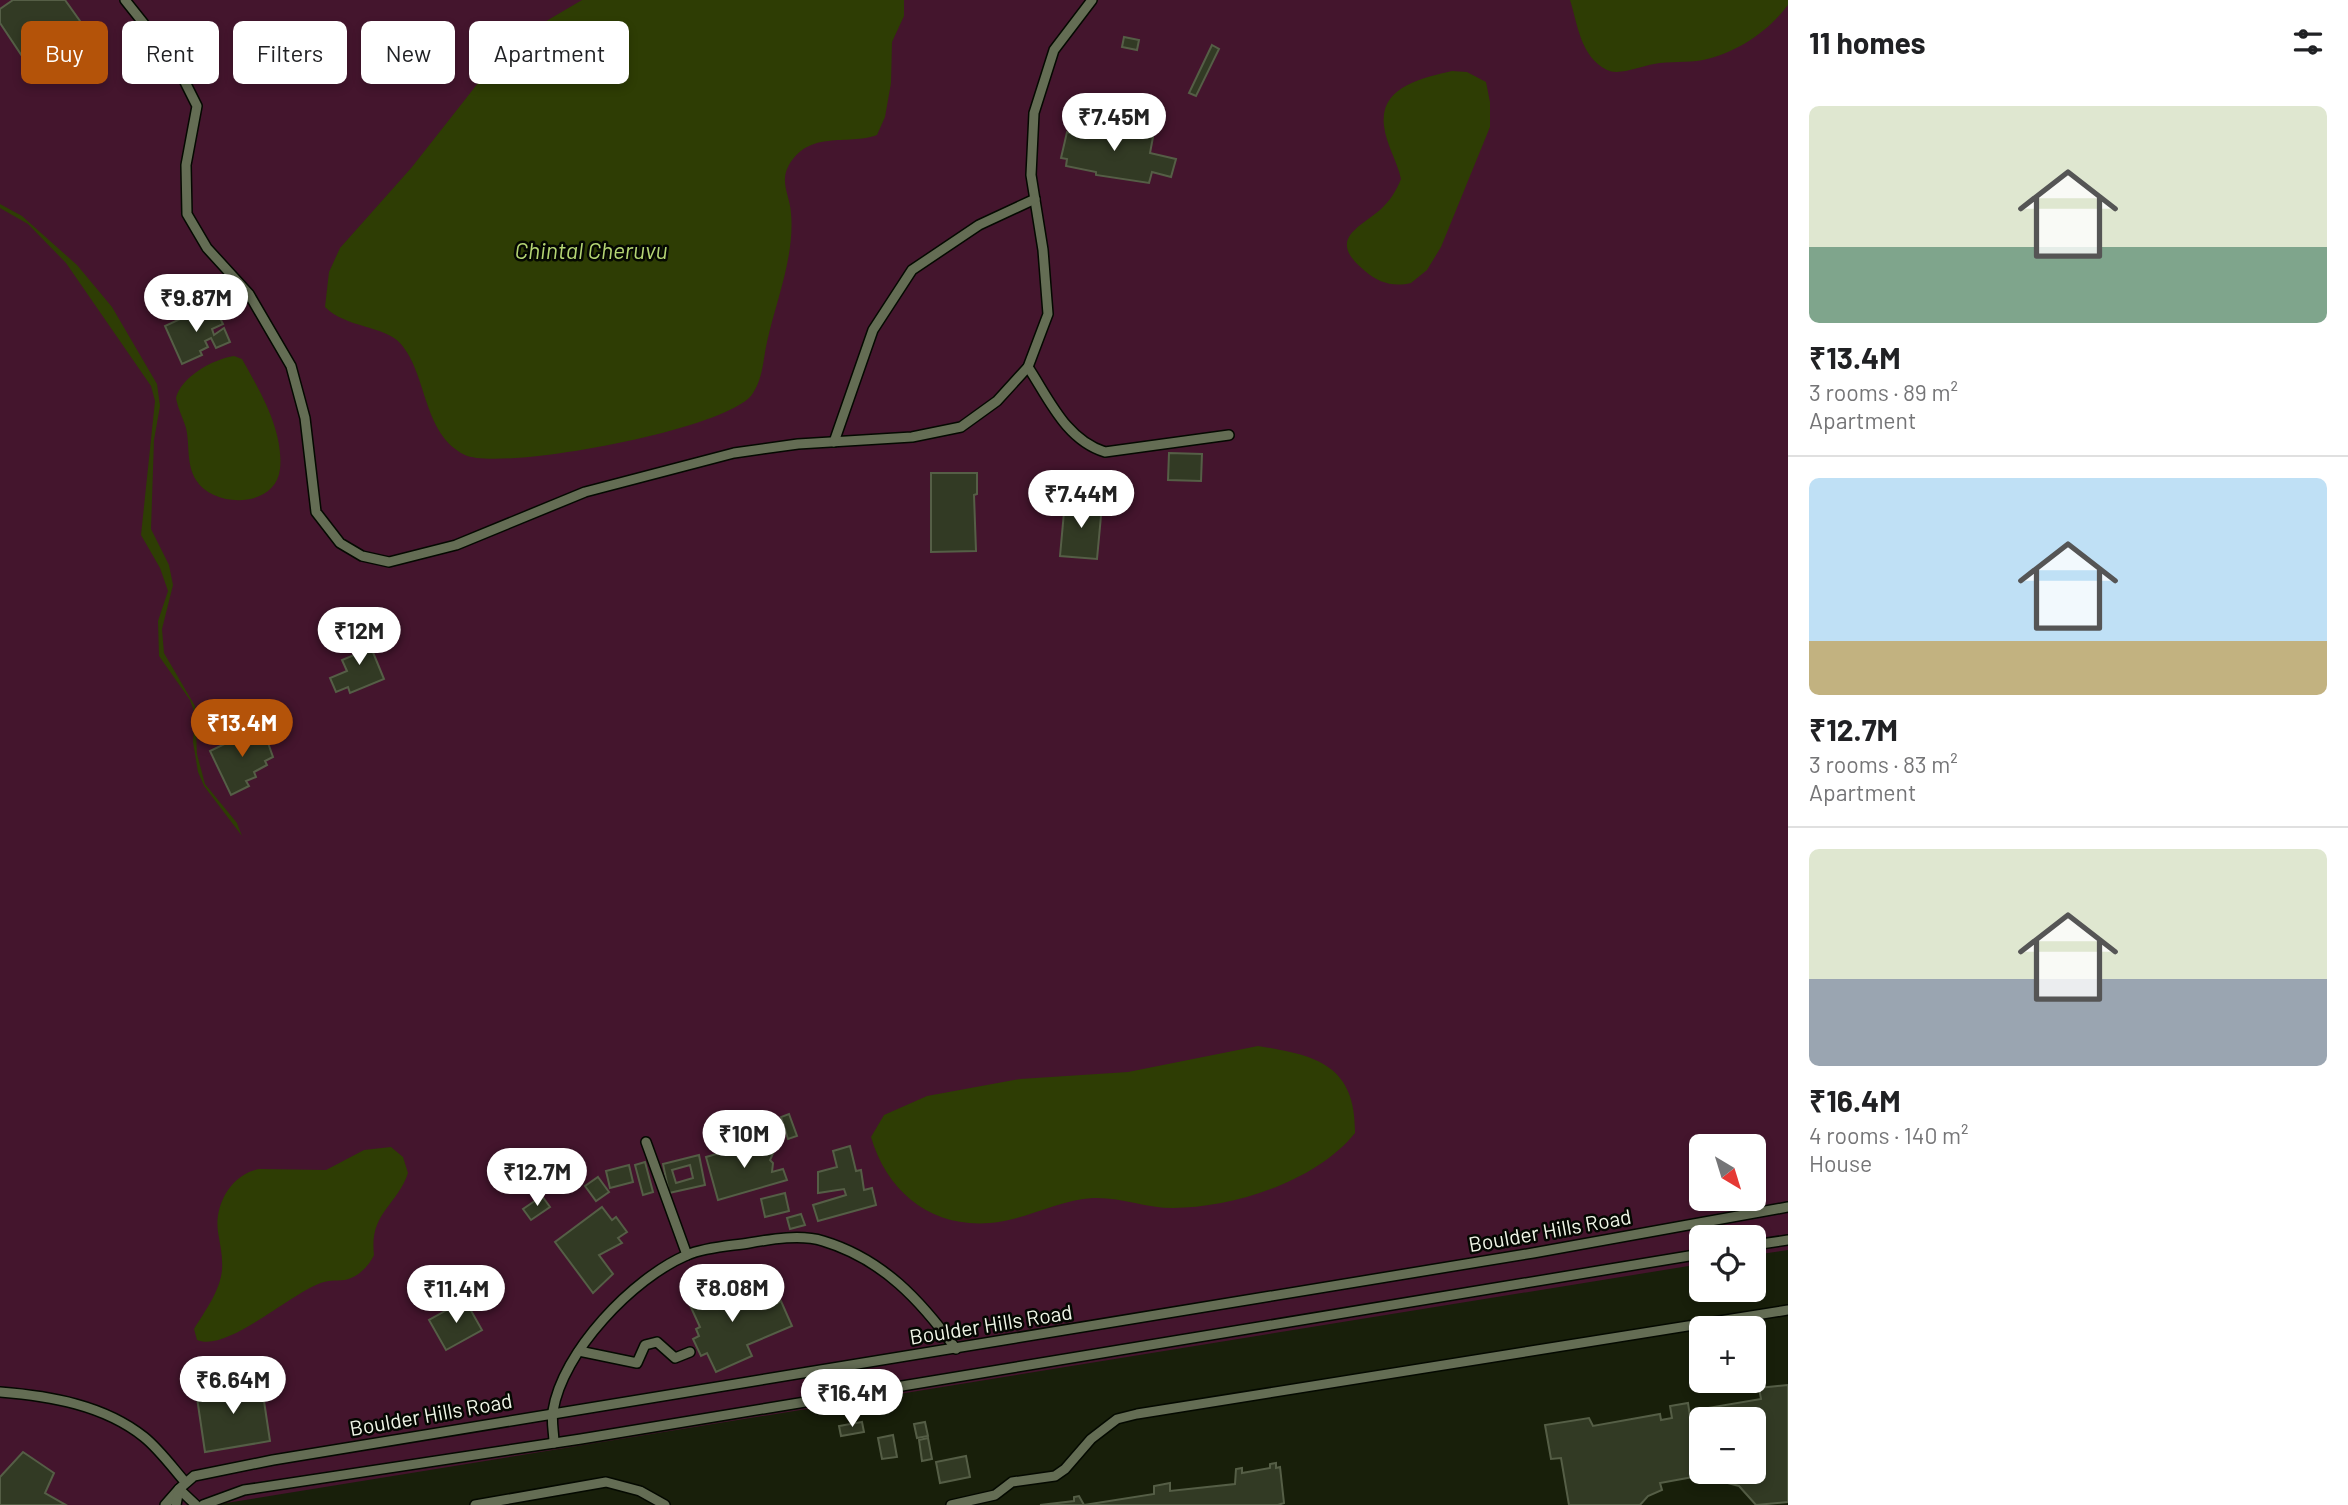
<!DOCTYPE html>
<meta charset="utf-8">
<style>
:root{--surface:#fff;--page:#f6f6f6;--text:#202124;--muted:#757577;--line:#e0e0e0;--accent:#b45309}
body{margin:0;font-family:Barlow,sans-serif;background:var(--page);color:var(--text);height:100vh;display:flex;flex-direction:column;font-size:26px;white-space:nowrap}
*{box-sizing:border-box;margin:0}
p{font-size:23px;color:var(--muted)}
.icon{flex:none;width:38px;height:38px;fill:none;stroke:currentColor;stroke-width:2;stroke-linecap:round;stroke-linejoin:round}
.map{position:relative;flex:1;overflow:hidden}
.side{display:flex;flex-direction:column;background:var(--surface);width:560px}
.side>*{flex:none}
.guide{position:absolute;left:21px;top:21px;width:665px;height:63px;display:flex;gap:14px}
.needle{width:46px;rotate:142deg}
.controls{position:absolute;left:1689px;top:1134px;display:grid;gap:14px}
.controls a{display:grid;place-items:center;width:77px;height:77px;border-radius:10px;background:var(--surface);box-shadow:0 4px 10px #0003;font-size:35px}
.price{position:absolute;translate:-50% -60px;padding:0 16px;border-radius:24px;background:#fff;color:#222;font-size:23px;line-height:46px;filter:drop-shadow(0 2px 4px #0008)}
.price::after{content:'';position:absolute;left:50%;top:42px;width:21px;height:16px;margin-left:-10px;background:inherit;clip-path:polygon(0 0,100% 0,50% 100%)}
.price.on{background:var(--accent);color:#fff}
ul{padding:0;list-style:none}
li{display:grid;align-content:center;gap:14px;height:371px;padding:0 21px}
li+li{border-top:2px solid var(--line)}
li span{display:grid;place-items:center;height:217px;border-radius:10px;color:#555}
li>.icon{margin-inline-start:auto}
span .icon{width:126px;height:126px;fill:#fffc;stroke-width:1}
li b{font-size:30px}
h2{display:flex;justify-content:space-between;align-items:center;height:84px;padding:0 21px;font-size:30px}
.chip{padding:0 24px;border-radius:10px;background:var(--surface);box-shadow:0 4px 10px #0003;font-size:24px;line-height:63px}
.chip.on{background:var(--accent);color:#fff}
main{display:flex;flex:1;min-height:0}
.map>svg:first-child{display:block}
.green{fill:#44152d;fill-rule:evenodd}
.water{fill:#2e3d04}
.building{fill:#323a24;stroke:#555e46;stroke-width:2;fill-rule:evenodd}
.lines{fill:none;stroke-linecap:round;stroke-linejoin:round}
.lane-casing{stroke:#040900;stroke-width:12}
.lane{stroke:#646d54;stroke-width:9}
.labels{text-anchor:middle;stroke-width:5;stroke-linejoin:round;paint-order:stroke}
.street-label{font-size:21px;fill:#f1f6e8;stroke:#050802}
.water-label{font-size:23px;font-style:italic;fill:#b5d574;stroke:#050802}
</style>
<main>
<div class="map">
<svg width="1788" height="1505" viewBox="0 0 1788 1505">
<rect width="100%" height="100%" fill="#181f0a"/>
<path class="green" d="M0 0H1788V1250L1754 1255V1237H1701V1264L214 1505H0ZM1701 1146H1754V1199H1701Z"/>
<g class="water">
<path d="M582 0H904V16L892 42 891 83 885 117 877 135C847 146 808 129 788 167 780 183 790 196 791 213 795 256 776 301 767 342 763 360 763 378 753 393 733 429 500 472 465 455 422 434 428 374 400 343 385 326 346 328 325 307L329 272 340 248 412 167 493 64 526 33Z"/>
<path d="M1570 0H1788V5C1768 32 1736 53 1703 60 1687 63 1670 61 1654 64 1641 66 1619 76 1607 70 1580 56 1578 25 1570 0Z"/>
<path d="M1452 71 1467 72 1486 82 1490 102V127L1441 247 1427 270 1411 283C1393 287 1379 283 1365 271 1327 240 1357 229 1380 210 1390 201 1396 191 1401 179 1397 161 1386 144 1384 126 1379 86 1423 78 1452 71Z"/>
<polygon points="0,204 22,216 77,265 112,307 157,384 160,406 154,440 151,529 169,565 173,585 162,629 164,653 195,706 197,754 205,784 237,823 242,836 204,786 198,772 193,742 195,714 190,700 159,656 158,621 168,591 160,568 141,535 155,401 151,386 66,263 28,224 0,208"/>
<path d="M234 356 242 359C260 391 284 431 280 469 276 508 214 509 196 480 186 464 190 445 186 428 183 418 178 409 176 398 181 377 213 359 234 356Z"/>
<path d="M1258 1046C1315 1055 1356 1064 1355 1133 1317 1181 1233 1208 1173 1208 1146 1208 1121 1197 1093 1198 1058 1200 1026 1220 990 1223 931 1228 887 1192 871 1137L884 1115 927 1096 1020 1079 1128 1072Z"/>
<path d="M391 1147 403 1157 408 1173C397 1206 369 1213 374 1255 370 1264 361 1274 351 1278 343 1282 333 1279 324 1282 292 1291 228 1353 197 1340L194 1329C205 1311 220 1291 222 1270 223 1256 220 1245 218 1232 214 1205 231 1174 259 1169L326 1170 364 1150Z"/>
</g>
<g class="building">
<polygon points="13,0 65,0 80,21 24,59 0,23 0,9"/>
<polygon points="1124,37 1139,40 1137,50 1122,47"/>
<polygon points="1212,45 1219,49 1196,96 1189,93"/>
<polygon points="1075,120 1153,137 1150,153 1176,159 1171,177 1152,172 1149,183 1096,175 1096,172 1066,166 1067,159 1061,158 1067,132 1072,134"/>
<polygon points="213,304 223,324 212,329 214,335 224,328 230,342 216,348 211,338 205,341 208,347 200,351 202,355 182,364 165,326 193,313 197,323 201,322 196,312"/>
<polygon points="1169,453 1202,454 1201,481 1168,480"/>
<polygon points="931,473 977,473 977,494 974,495 976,551 931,552"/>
<polygon points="1065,501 1102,505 1097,559 1060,556"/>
<polygon points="363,628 384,679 350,693 348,687 336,692 330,678 347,671 342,660 359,653 351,633"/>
<polygon points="262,726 273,757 265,761 267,765 254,772 256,777 246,781 249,786 231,795 210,751"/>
<polygon points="789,1114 797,1136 788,1139 781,1117"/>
<polygon points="758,1136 775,1149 770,1160 773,1163 772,1172 783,1169 787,1180 718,1200 706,1157 734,1149 738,1158 743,1157"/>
<polygon points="850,1146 856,1171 861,1170 864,1190 872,1188 876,1205 818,1221 813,1205 846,1195 844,1189 818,1193 818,1172 837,1167 833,1151"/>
<path d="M699 1155 705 1185 669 1193 663 1164ZM690 1165 693 1178 676 1183 672 1170Z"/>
<polygon points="645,1162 653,1192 643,1195 635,1165"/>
<polygon points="629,1165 633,1182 610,1188 606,1171"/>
<polygon points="598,1177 609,1192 596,1201 585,1186"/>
<polygon points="785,1193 789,1211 765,1217 761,1199"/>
<polygon points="542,1196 550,1207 531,1220 523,1209"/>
<polygon points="602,1207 612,1220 616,1217 627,1232 618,1238 622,1243 599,1255 613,1274 593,1293 555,1242"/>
<polygon points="801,1214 805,1225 790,1229 787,1218"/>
<polygon points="707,1280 710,1288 718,1284 729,1307 761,1292 766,1302 775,1298 777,1303 781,1301 792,1326 747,1345 752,1356 716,1372 707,1353 701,1356 693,1339 699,1336 696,1329 700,1327 683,1290"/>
<polygon points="465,1300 482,1330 446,1350 429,1320"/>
<polygon points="261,1381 270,1441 205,1452 196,1391"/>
<path d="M1788 1385V1502L1756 1505 1739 1486 1716 1480 1715 1473 1660 1483 1662 1490 1648 1496 1640 1505H1569L1561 1458 1551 1459 1545 1425 1589 1418 1593 1426 1660 1414 1661 1420 1672 1418 1670 1406 1688 1403 1690 1416 1697 1415 1696 1410 1761 1399 1759 1388ZM1701 1419H1754V1472H1701Z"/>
<polygon points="862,1422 864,1432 841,1436 839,1426"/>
<polygon points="925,1422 928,1436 917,1438 914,1424"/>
<polygon points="893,1435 897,1457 882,1459 878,1438"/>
<polygon points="928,1438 932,1459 922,1461 919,1440"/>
<polygon points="23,1452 54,1473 45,1493 66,1505 0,1505 0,1477"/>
<polygon points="966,1456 970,1477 940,1483 936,1462"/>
<polygon points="1276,1463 1276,1468 1280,1467 1284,1503 1278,1505 1040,1505 1074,1501 1074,1497 1079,1496 1084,1505 1154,1494 1154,1486 1170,1483 1170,1491 1235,1484 1236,1469 1242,1468 1242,1473 1270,1468 1270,1464"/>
</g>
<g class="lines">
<g class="lane-casing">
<g id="lane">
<polyline points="125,0 176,64 197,106 186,165 187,214 207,248 249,294 291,366 305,418 316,512 340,543 362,556 389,562 456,545 585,492 734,453 798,444 912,437 961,427 997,401 1028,367 1048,314 1043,250 1031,175 1034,113 1054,50 1092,0"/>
<path d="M1028 367C1049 399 1066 440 1105 452L1229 435"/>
<polyline points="834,442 873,330 912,270 979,225 1035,199"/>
<polyline points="646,1142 687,1255"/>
<polyline points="1754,1245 1788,1240"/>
<polyline points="579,1351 637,1363 645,1345 657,1342 675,1358 690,1352"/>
<path d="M0 1392C50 1396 104 1405 144 1437 159 1449 172 1467 185 1482"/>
<path d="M554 1443C554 1433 551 1421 553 1411 562 1352 633 1278 687 1255 706 1247 730 1246 749 1243 772 1239 801 1234 823 1241 883 1259 921 1301 956 1349"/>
<polyline points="165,1505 179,1489 196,1505"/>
<polyline points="176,1505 179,1489 194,1476 273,1460 1533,1253 1788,1207"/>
<polyline points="203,1505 244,1490 581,1439 1701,1254"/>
<polyline points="475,1505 606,1482 640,1491 665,1505"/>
<polyline points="951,1505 995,1495 1012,1482 1055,1476 1065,1469 1091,1439 1117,1419 1137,1414 1788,1310"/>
</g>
</g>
<use href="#lane" class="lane"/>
</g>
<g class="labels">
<g class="street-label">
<text transform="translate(1550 1231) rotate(-10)" y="7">Boulder Hills Road</text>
<text transform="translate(991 1325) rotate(-9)" y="7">Boulder Hills Road</text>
<text transform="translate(431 1415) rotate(-10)" y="7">Boulder Hills Road</text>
</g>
<g class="water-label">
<text x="591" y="259">Chintal Cheruvu</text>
</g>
</g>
</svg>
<div class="controls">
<a><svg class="needle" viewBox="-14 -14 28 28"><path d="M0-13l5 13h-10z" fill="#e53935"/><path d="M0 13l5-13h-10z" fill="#757577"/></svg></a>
<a><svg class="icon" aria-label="locate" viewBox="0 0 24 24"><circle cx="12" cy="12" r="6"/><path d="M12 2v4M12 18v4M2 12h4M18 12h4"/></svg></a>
<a>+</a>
<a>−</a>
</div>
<b class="price" style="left:1114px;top:153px">₹7.45M</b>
<b class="price" style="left:196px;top:334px">₹9.87M</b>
<b class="price" style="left:1081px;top:530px">₹7.44M</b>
<b class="price" style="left:359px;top:667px">₹12M</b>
<b class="price on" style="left:242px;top:759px">₹13.4M</b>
<b class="price" style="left:744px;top:1170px">₹10M</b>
<b class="price" style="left:537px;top:1208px">₹12.7M</b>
<b class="price" style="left:732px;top:1324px">₹8.08M</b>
<b class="price" style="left:456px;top:1325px">₹11.4M</b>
<b class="price" style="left:233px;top:1416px">₹6.64M</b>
<b class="price" style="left:852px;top:1429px">₹16.4M</b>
<div class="guide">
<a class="chip on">Buy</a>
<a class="chip">Rent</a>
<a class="chip">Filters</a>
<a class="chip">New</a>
<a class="chip">Apartment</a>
</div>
</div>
<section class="side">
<h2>11 homes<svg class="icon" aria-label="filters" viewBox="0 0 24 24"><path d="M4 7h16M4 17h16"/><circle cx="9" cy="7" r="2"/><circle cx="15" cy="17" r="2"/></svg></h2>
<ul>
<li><span style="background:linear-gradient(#dfe7d0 65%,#7fa58c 0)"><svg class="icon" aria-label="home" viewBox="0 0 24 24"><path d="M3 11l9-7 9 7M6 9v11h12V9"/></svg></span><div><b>₹13.4M</b><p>3 rooms · 89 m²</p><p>Apartment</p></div></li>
<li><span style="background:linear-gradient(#bfe0f5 75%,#c2b280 0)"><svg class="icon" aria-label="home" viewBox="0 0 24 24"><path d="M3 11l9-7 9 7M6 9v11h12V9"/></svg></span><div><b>₹12.7M</b><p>3 rooms · 83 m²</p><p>Apartment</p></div></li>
<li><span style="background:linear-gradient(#dfe7d0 60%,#9aa5b1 0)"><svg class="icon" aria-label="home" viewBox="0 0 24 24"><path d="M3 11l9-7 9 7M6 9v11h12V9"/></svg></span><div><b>₹16.4M</b><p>4 rooms · 140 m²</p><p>House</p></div></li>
</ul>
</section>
</main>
